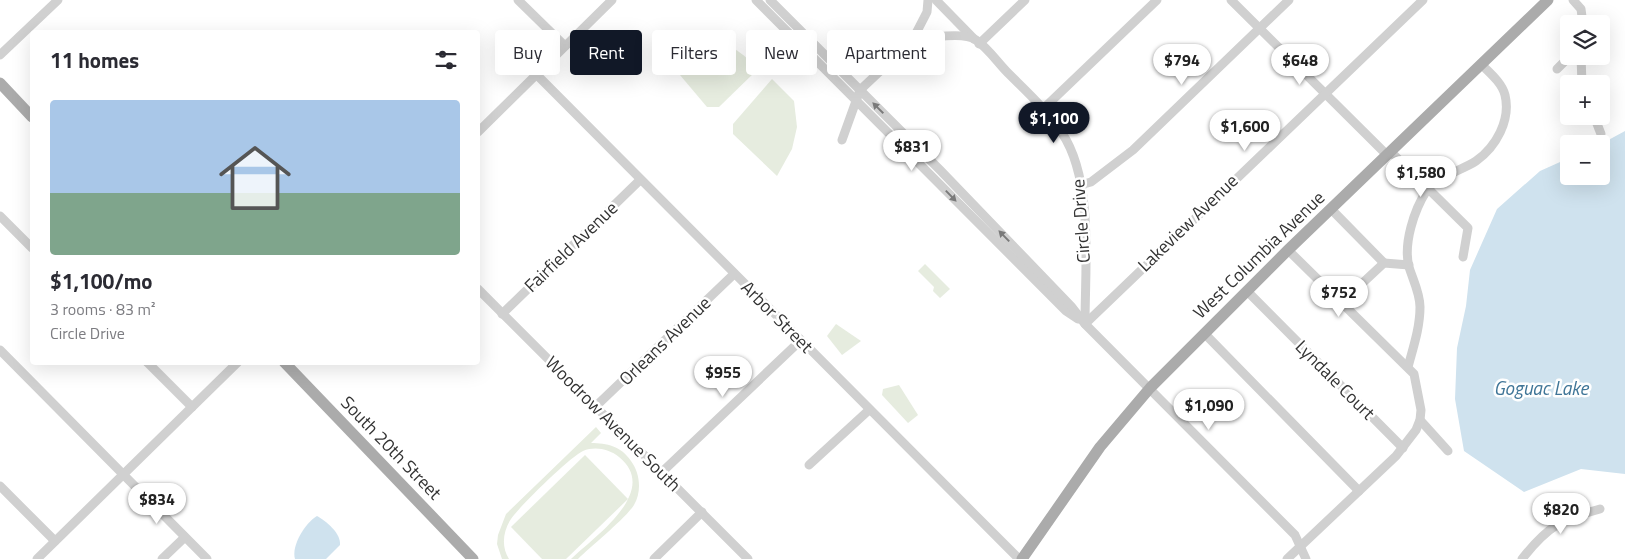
<!DOCTYPE html>
<meta charset="utf-8">
<style>
:root{--surface:#fff;--page:#f2f2f3;--text:#2b2b33;--muted:#7c7c81;--line:#e1e1e2;--accent:#111827}
body{margin:0;font-family:"Titillium Web",sans-serif;background:var(--page);color:var(--text);height:100vh;display:flex;flex-direction:column;font-size:19px;white-space:nowrap}
*{box-sizing:border-box;margin:0}
p{font-size:16px;color:var(--muted)}
.icon{flex:none;width:28px;height:28px;fill:none;stroke:currentColor;stroke-width:2;stroke-linecap:round;stroke-linejoin:round}
.map{position:relative;flex:1;overflow:hidden}
.sheet{position:absolute;left:30px;top:30px;width:450px;height:335px;display:flex;flex-direction:column;background:var(--surface);border-radius:5px;box-shadow:0 5px 20px #0002}
.sheet>*{flex:none}
.banner{position:absolute;left:495px;top:30px;width:475px;height:45px;display:flex;gap:10px}
.fabs{position:absolute;left:1560px;top:15px;display:grid;gap:10px}
.fabs a{display:grid;place-items:center;width:50px;height:50px;border-radius:5px;background:var(--surface);box-shadow:0 5px 20px #0002;font-size:25px}
.price{position:absolute;translate:-50% -42px;padding:0 11px;border-radius:18px;background:#fff;color:#222;font-size:16px;line-height:32px;filter:drop-shadow(0 1px 2px #0008)}
.price::after{content:'';position:absolute;left:50%;top:30px;width:15px;height:11px;margin-left:-8px;background:inherit;clip-path:polygon(0 0,100% 0,50% 100%)}
.price.selected{background:var(--accent);color:#fff}
ul{padding:0;list-style:none}
li{display:grid;align-content:center;gap:10px;height:265px;padding:0 20px}
li+li{border-top:1px solid var(--line)}
li span{display:grid;place-items:center;height:155px;border-radius:5px;color:#555}
li>.icon{margin-inline-start:auto}
span .icon{width:90px;height:90px;fill:#fffc;stroke-width:1}
li b{font-size:21px}
h2{display:flex;justify-content:space-between;align-items:center;height:60px;padding:0 20px;font-size:21px}
.chip{padding:0 18px;border-radius:5px;background:var(--surface);box-shadow:0 5px 20px #0002;font-size:18px;line-height:45px}
.chip.selected{background:var(--accent);color:#fff}
.map>svg:first-child{display:block}
.green{fill:#e6ecdf}
.water{fill:#cfe2ee}
.lines{fill:none;stroke-linecap:round;stroke-linejoin:round}
.minor{stroke:#d0d0d0;stroke-width:9}
.major{stroke:#ababab;stroke-width:11}
.oneway{fill:#7a7a7a}
.labels{text-anchor:middle;stroke-width:5;stroke-linejoin:round;paint-order:stroke}
.street-label{font-size:18px;fill:#333;stroke:#fff}
.water-label{font-size:19px;font-style:italic;fill:#3f7597;stroke:#fff}
</style>
<div class="map">
<svg width="1625" height="559" viewBox="0 0 1625 559">
<rect width="100%" height="100%" fill="#fff"/>
<g class="green">
<path d="M695 40C724 40 738 48 758 69L719 107H707L669 62Z"/>
<polygon points="772,79 794,101 797,127 792,149 777,176 733,134 733,124"/>
<polygon points="925,264 950,289 940,298 933,291 934,287 918,271"/>
<polygon points="836,324 861,341 842,355 827,336"/>
<polygon points="899,385 918,415 908,423 882,395 883,389"/>
<path d="M596 427 601 433 591 443C607 443 621 446 631 461 640 473 642 491 634 505 625 519 591 546 578 559H571C594 537 661 491 619 457 609 449 595 446 583 451 571 456 518 508 511 519 503 531 501 547 509 559H502L497 544 498 535 506 514Z"/>
<polygon points="585,455 628,499 566,559 542,559 511,527"/>
</g>
<g class="water">
<polygon points="1625,131 1625,474 1581,469 1524,492 1464,451 1455,399 1457,348 1466,306 1470,270 1497,209 1540,171 1569,158 1569,176 1601,176 1601,144"/>
<path d="M317 516C326 521 341 533 340 545L326 559H295C291 546 305 523 317 516Z"/>
</g>
<g class="lines">
<g class="minor">
<polyline points="518,0 565,46"/>
<polyline points="756,0 1066,311 1078,319"/>
<polyline points="770,0 940,170 1071,306 1085,324 1295,535 1306,559"/>
<polyline points="936,0 974,39"/>
<polyline points="1231,0 1387,155"/>
<polyline points="1573,0 1581,9 1583,24"/>
<path d="M912 41C927 38 963 31 976 40 988 48 998 63 1008 73 1027 92 1047 110 1062 133 1094 181 1085 267 1085 323"/>
<polyline points="979,44 1025,0"/>
<polyline points="0,55 58,0"/>
<polyline points="1581,56 1582,84"/>
<polyline points="1557,69 1570,56"/>
<polyline points="536,74 1019,559"/>
<polyline points="1043,109 1157,0"/>
<polyline points="1594,116 1601,134"/>
<polyline points="478,132 612,0"/>
<polyline points="842,140 860,90 912,41 927,12 928,0"/>
<polyline points="1391,152 1468,228 1463,257"/>
<polyline points="1080,185 1091,182 1133,150 1289,0"/>
<polyline points="1331,209 1384,263"/>
<polyline points="0,216 32,248"/>
<polyline points="478,289 748,559"/>
<polyline points="1247,291 1403,448"/>
<polyline points="1341,303 1384,263 1409,265"/>
<polyline points="502,314 640,180"/>
<polyline points="1085,324 1423,0"/>
<polyline points="1204,333 1359,491"/>
<polyline points="0,350 207,559"/>
<polyline points="147,362 192,407"/>
<path d="M1408 367C1413 348 1420 328 1420 307 1420 293 1413 280 1409 267 1403 244 1414 210 1427 190 1435 177 1463 170 1476 161 1496 147 1511 120 1505 95 1502 83 1490 73 1482 65"/>
<polyline points="595,407 734,274"/>
<polyline points="1420,420 1448,451"/>
<polyline points="809,465 869,410"/>
<polyline points="662,472 800,341"/>
<polyline points="0,486 55,541"/>
<polyline points="37,559 238,362"/>
<polyline points="162,559 185,537"/>
<polyline points="654,559 702,512"/>
<polyline points="1287,559 1396,456 1416,430 1420,420 1421,410 1414,374 1288,250"/>
<path d="M1522 559C1548 526 1560 520 1600 509"/>
</g>
<g class="major">
<polyline points="0,83 32,117"/>
<polyline points="284,362 473,559"/>
<polyline points="1022,559 1100,447 1150,388 1288,250 1548,0"/>
</g>
</g>
<defs><path id="oneway-solid" d="M-6-.8H1V-3.2L6.5 0L1 3.2V.8H-6Z" transform="scale(1.25)"/></defs>
<g class="oneway">
<use href="#oneway-solid" transform="translate(878 108) rotate(-135)"/>
<use href="#oneway-solid" transform="translate(951 196) rotate(46)"/>
<use href="#oneway-solid" transform="translate(1004 236) rotate(-134)"/>
</g>
<g class="labels">
<g class="street-label">
<text transform="translate(1081 221) rotate(-94)" y="6">Circle Drive</text>
<text transform="translate(1188 223) rotate(-44)" y="6">Lakeview Avenue</text>
<text transform="translate(571 247) rotate(-44)" y="6">Fairfield Avenue</text>
<text transform="translate(1259 255) rotate(-44)" y="6">West Columbia Avenue</text>
<text transform="translate(777 317) rotate(45)" y="6">Arbor Street</text>
<text transform="translate(665 341) rotate(-44)" y="6">Orleans Avenue</text>
<text transform="translate(1335 380) rotate(45)" y="6">Lyndale Court</text>
<text transform="translate(613 424) rotate(45)" y="6">Woodrow Avenue South</text>
<text transform="translate(391 448) rotate(46)" y="6">South 20th Street</text>
</g>
<g class="water-label">
<text x="1541" y="395">Goguac Lake</text>
</g>
</g>
</svg>
<div class="fabs">
<a><svg class="icon" aria-label="layers" viewBox="0 0 24 24"><path d="M12 4l9 5-9 5-9-5zM3 14l9 5 9-5"/></svg></a>
<a>+</a>
<a>−</a>
</div>
<b class="price" style="left:1182px;top:86px">$794</b>
<b class="price" style="left:1300px;top:86px">$648</b>
<b class="price selected" style="left:1054px;top:144px">$1,100</b>
<b class="price" style="left:1245px;top:152px">$1,600</b>
<b class="price" style="left:912px;top:172px">$831</b>
<b class="price" style="left:1421px;top:198px">$1,580</b>
<b class="price" style="left:1339px;top:318px">$752</b>
<b class="price" style="left:723px;top:398px">$955</b>
<b class="price" style="left:1209px;top:431px">$1,090</b>
<b class="price" style="left:157px;top:525px">$834</b>
<b class="price" style="left:1561px;top:535px">$820</b>
<div class="banner">
<a class="chip">Buy</a>
<a class="chip selected">Rent</a>
<a class="chip">Filters</a>
<a class="chip">New</a>
<a class="chip">Apartment</a>
</div>
<section class="sheet">
<h2>11 homes<svg class="icon" aria-label="filters" viewBox="0 0 24 24"><path d="M4 7h16M4 17h16"/><circle cx="9" cy="7" r="2"/><circle cx="15" cy="17" r="2"/></svg></h2>
<ul>
<li><span style="background:linear-gradient(#a9c7e8 60%,#7fa58c 0)"><svg class="icon" aria-label="home" viewBox="0 0 24 24"><path d="M3 11l9-7 9 7M6 9v11h12V9"/></svg></span><div><b>$1,100/mo</b><p>3 rooms · 83 m²</p><p>Circle Drive</p></div></li>
</ul>
</section>
</div>
